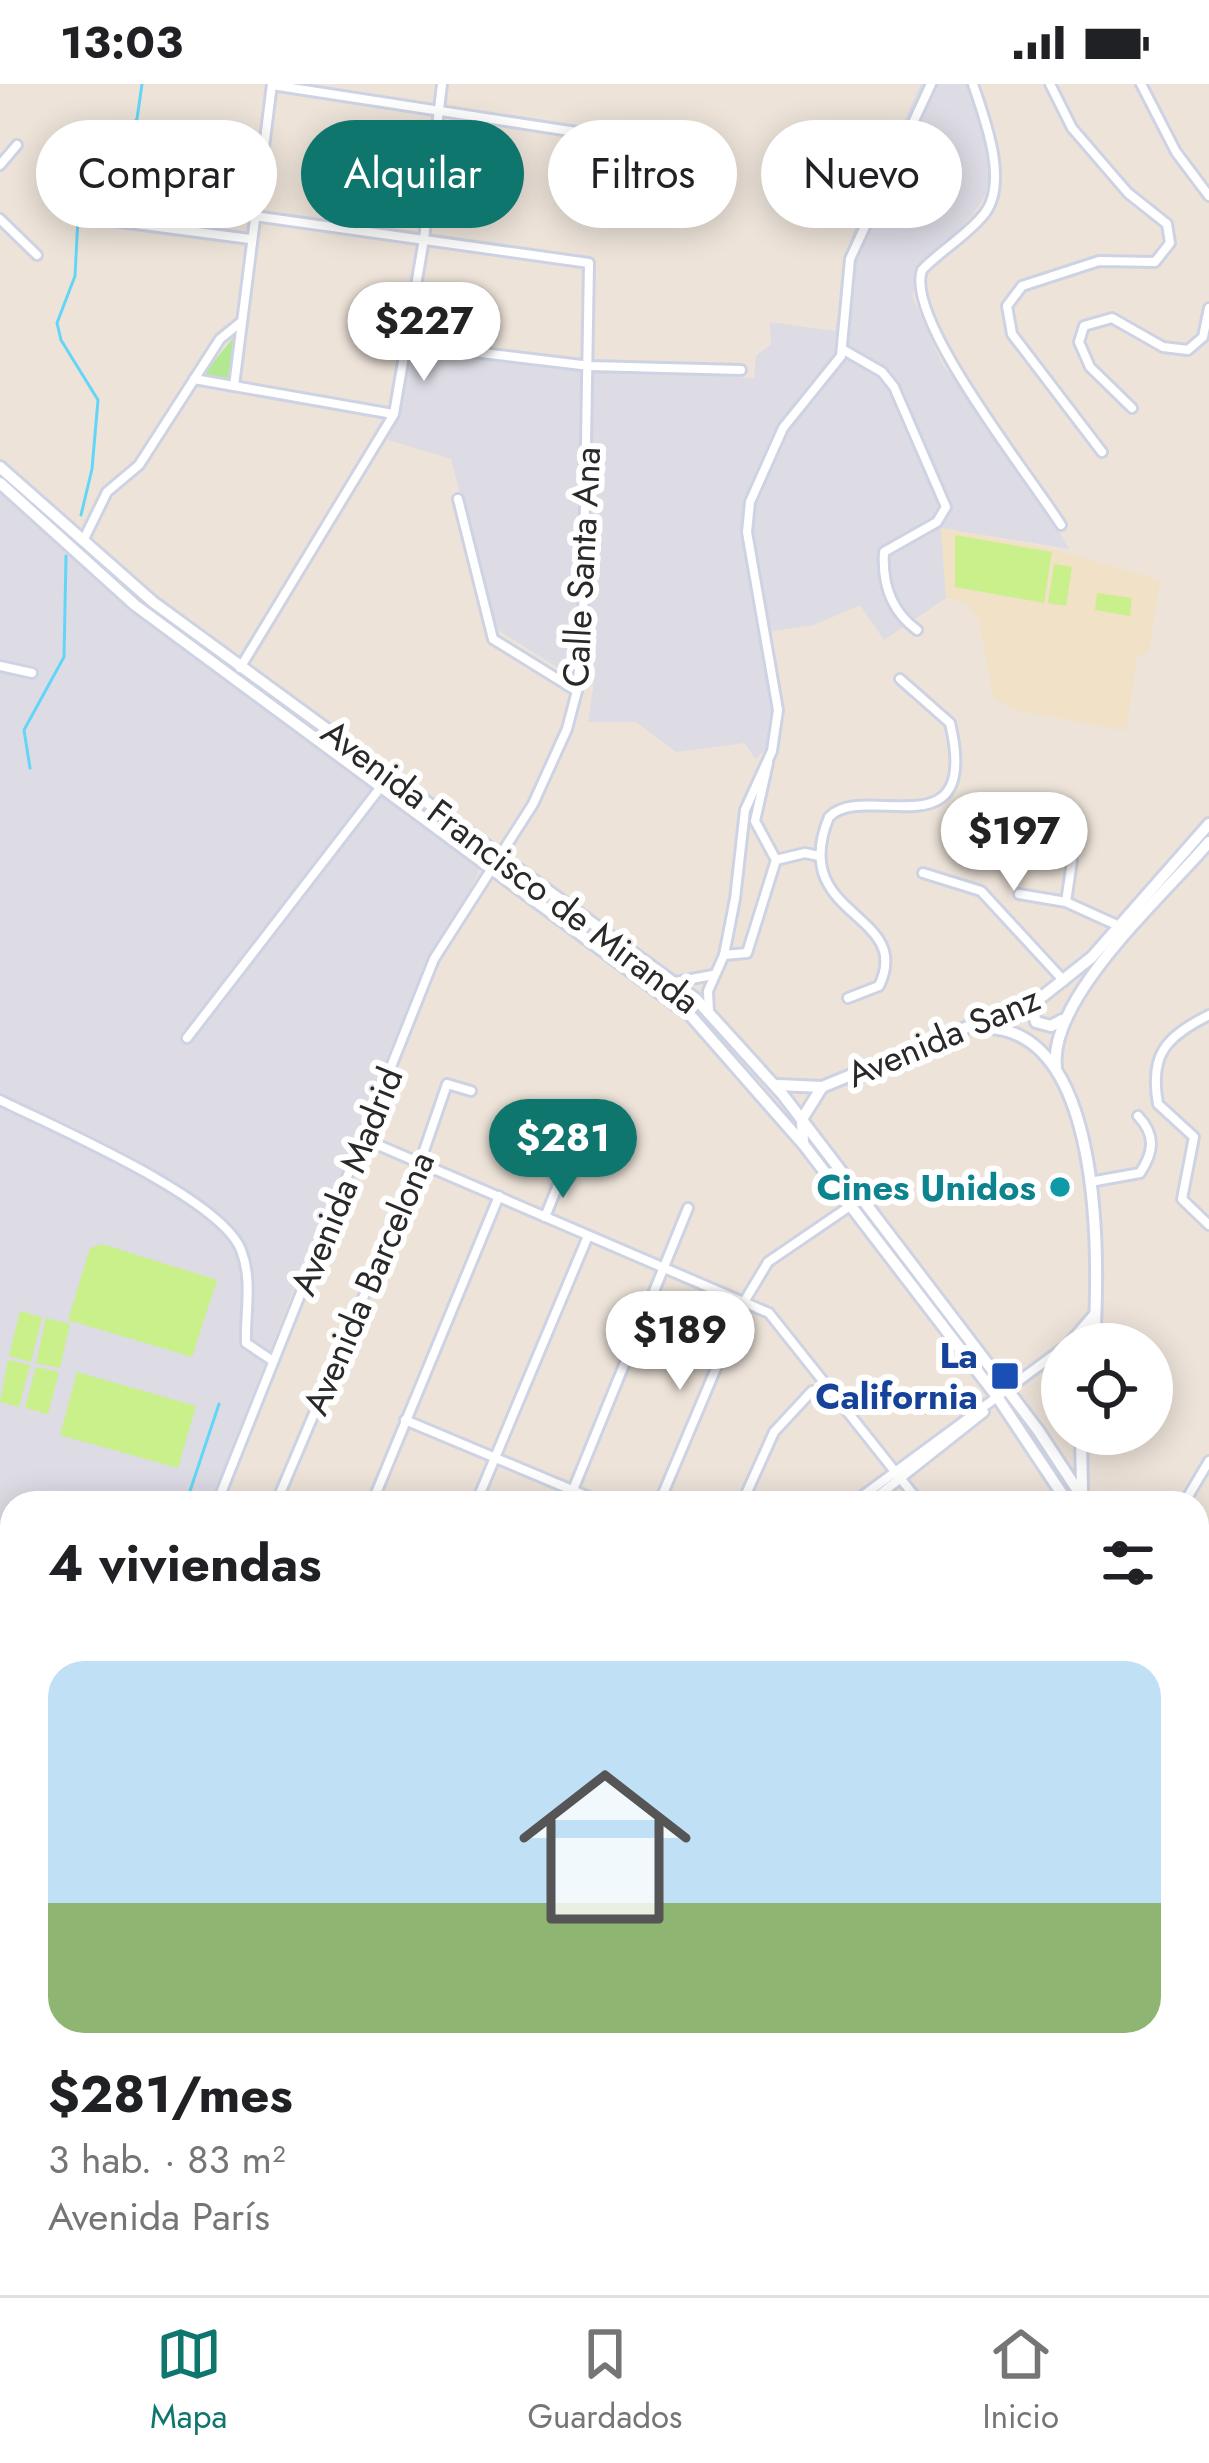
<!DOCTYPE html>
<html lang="es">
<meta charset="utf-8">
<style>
:root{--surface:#fff;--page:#f2f2f2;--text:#202124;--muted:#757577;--line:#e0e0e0;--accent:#0f766e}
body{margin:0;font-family:Jost,sans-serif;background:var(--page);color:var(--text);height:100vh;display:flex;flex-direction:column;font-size:45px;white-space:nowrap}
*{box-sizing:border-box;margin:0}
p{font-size:39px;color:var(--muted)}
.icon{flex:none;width:66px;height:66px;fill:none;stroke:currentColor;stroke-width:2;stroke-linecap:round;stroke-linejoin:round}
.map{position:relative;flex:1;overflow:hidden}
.sheet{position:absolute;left:0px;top:1407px;width:1209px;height:804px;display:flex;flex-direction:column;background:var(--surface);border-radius:36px 36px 0 0;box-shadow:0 6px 30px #0003}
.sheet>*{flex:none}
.guide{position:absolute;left:36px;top:36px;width:1137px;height:108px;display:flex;gap:24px}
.fabs{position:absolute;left:1041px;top:1239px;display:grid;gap:24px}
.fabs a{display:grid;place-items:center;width:132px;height:132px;border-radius:50%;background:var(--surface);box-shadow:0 6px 30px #0003;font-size:60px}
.price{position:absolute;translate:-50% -102px;padding:0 27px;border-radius:42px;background:#fff;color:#222;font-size:39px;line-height:78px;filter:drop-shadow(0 3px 6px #0008)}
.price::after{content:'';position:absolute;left:50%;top:72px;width:36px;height:27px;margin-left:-18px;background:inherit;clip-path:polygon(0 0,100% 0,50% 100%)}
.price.current{background:var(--accent);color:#fff}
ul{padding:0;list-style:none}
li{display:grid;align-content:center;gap:24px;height:636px;padding:0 48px}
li+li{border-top:3px solid var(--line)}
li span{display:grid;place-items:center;height:372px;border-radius:36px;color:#555}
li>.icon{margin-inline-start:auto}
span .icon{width:216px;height:216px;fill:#fffc;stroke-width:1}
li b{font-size:51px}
h2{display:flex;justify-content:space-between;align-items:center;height:144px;padding:0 48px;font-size:51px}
.chip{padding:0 42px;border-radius:54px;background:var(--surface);box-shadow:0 6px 30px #0003;font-size:42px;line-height:108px}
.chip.current{background:var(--accent);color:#fff}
.status{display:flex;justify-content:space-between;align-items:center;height:84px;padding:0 60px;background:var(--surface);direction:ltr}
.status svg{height:33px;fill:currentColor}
.tab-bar{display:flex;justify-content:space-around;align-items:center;height:168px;border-top:3px solid var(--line);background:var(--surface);font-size:33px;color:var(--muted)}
.tab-bar a{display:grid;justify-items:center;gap:6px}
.tab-bar .current{color:var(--accent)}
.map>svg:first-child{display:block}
.industrial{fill:#dddbe4}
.education{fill:#f0e1c7}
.green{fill:#b2e891}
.pitch{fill:#c9f08b}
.water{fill:#63d6f8}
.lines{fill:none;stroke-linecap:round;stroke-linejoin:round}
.stream{stroke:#63d6f8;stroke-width:3}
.street-casing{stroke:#ced3e3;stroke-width:14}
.secondary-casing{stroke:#ced3e3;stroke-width:16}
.highway-casing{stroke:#c7c7c7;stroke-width:20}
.street{stroke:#fff;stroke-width:8}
.secondary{stroke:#fff;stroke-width:10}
.highway{stroke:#ff9652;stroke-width:14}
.culture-dot{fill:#0f9aa8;stroke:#fff;stroke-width:4.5}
.transit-dot{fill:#1a4fb4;stroke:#fff;stroke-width:4.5}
.labels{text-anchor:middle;stroke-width:12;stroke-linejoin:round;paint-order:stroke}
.street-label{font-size:36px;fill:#292929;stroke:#fff}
.culture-label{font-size:36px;font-weight:bold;fill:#0d838f;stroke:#fff;text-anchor:end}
.transit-label{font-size:36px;font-weight:bold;fill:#164399;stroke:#fff;text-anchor:end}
</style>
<div class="status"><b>13:03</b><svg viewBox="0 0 49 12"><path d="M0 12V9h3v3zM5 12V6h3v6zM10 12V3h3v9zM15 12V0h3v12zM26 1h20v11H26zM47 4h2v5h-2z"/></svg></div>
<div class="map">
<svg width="1209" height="2211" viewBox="0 0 1209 2211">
<rect width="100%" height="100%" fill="#ede3d9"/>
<g class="industrial">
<polygon points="921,0 969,0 984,39 988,95 986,110 972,132 916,187 913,214 942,280 1021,378 1069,465 941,444 946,514 884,556 860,521 814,541 759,549 774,629 770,660 756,675 744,659 676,668 636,638 588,638 594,598 572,593 495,544 451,375 388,356 415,266 547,282 754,294 756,272 771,260 770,238 835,247 851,154"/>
<polygon points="0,407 164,551 480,784 291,1212 210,1419 12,1419 12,1674 0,1669"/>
<polygon points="0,1743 12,1748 12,1863 0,1891"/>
</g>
<polygon class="education" points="941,444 1049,464 1160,496 1149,566 1137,573 1126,647 1015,626 993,613 979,536 965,518 946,514"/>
<polygon class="green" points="238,248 230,297 202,292"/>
<g class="pitch">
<polygon points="955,451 1052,468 1044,519 955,503"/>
<polygon points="1054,480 1072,483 1066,522 1048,519"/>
<polygon points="1097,509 1132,514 1130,532 1095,526"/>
<polygon points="102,1160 217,1196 192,1273 68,1236 90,1164"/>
<polygon points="20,1227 42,1233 31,1278 9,1272"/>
<polygon points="46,1234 70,1240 60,1284 36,1279"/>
<polygon points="8,1276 30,1281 19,1323 0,1318"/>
<polygon points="36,1283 59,1288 48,1330 25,1324"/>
<polygon points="77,1288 196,1322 178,1384 60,1351"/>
</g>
<polygon class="water" points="0,2172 12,2181 12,2199 36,2199 51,2211 9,2211 0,2204"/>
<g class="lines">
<g class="stream">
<polyline points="81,431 92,385 98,316 61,256 57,239 75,192 79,115 94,78 137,35 142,0"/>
<polyline points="30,684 24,646 64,573 66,472"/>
<polyline points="186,1419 219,1320"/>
<polyline points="0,1911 12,1882"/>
</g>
<g class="street-casing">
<g id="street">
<path d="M973 0C984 33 1009 97 985 129 968 151 941 166 922 186 904 235 1031 393 1061 441"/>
<polyline points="1050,0 1072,44 1128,109 1167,140 1170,159 1155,178 1099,177 1022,202 1007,222 1012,250 1102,368"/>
<polyline points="1141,0 1176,68 1209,112"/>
<polyline points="272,1 583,49"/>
<polyline points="0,81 17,61"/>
<polyline points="90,134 250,155"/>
<polyline points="0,135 37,171"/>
<polyline points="407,260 590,282 741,286"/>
<path d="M842 265 882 288 894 303 946 423 937 438 884 468C882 500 891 527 917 546"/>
<polyline points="194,295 393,330"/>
<polyline points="234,302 272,0"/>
<polyline points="1132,324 1090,283 1079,258 1084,242 1112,234 1163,263 1188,266 1203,253 1209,224"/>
<polyline points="458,415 493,555 577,607"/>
<polyline points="83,457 107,408 139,381 220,255 241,238"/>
<polyline points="0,582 32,589"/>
<polyline points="240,584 394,330 424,155 442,0"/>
<polyline points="776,776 805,769 819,772"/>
<polyline points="923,789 981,807 1064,897"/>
<polyline points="1019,810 1066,818 1119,842"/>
<polyline points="1066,818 1072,777"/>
<polyline points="724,871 747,869 776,776 755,737 768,679"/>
<polyline points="675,898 713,891"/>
<path d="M848 914 879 902C915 828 787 834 829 733 864 696 982 772 950 639L900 595"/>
<polyline points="709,928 708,907 724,871 735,815 745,726 772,667 778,626 747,448 750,418 783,344 841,272 850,175 931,0"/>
<path d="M1209 931C1166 953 1149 970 1158 1020L1194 1053 1182 1115 1209 1141"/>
<polyline points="187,954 380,704"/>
<path d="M0 1016C54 1043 221 1114 241 1166 253 1196 245 1228 246 1259L273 1277"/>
<polyline points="364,1055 769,1229 920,1419"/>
<path d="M1090 1098 1140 1089C1154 1068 1156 1051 1138 1032"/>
<polyline points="545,1133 573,1064"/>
<polyline points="1068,1260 1094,1230"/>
<polyline points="405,1336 603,1419"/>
<polyline points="573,1406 688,1124"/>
<polyline points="217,1419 434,875 533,720 567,645 577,607 583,539 589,179 254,132"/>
<polyline points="276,1419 417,1087 447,1000 471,1007"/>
<polyline points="372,1419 499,1112"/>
<polyline points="476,1419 588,1152"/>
<polyline points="659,1419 744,1218 768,1178 850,1122"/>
<polyline points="742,1419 774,1348 812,1307"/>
<polyline points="853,1419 1062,1265"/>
<polyline points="869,1419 984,1328"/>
<polyline points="1184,1419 1209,1377"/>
<polyline points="1197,1781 1209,1819"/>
<polyline points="0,1857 12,1826"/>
<polyline points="12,2049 12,2066"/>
<polyline points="0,2135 12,2146"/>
<polyline points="82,2199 102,2211"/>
<polyline points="529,2199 559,2211"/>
<polyline points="750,2199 780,2211"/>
<polyline points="951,2199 969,2211"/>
<polyline points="326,2211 331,2199"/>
<polyline points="416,2211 420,2199"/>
<polyline points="472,2211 476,2199"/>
<polyline points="832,2211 834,2199"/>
</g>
</g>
<g class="secondary-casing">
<g id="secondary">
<polyline points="0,383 153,518 696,915 783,1011 1038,1346 1086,1419"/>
<polyline points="0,399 135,521 691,932 804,1061 998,1314 1068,1419"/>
<polyline points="1030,918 1036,938 1051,942 1062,936"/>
<path d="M979 944C1105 937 1099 1176 1094 1260"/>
<path d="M1056 983C1048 914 1165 810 1209 758"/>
<polyline points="778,1001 822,1003 1043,912 1092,873 1209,740"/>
<polyline points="803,1059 802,1035 822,1003"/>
<polyline points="1081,1350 1082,1407"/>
<polyline points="1197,1597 1209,1610"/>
<polyline points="1197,1617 1209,1628"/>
<polyline points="1197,1709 1209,1696"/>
<polyline points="1197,1731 1209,1716"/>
<polyline points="1088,2199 1089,2211"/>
</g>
</g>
<g class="highway-casing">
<g id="highway">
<polyline points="0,1680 12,1685"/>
<polyline points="0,1695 12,1700"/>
<polyline points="0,1717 12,1721"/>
<polyline points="1197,2063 1209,2095"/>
<polyline points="1197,2192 1209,2197"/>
<polyline points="1066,2199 1070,2211"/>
<polyline points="1172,2199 1200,2211"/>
</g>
</g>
<use href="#street" class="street"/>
<use href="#secondary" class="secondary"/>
<use href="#highway" class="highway"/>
</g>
<circle class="culture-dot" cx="1060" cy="1103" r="12"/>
<rect class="transit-dot" x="990" y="1277" width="30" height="30" rx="6"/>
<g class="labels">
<g class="street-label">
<text transform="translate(581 483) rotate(-87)" y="13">Calle Santa Ana</text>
<text transform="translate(511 782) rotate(37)" y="13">Avenida Francisco de Miranda</text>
<text transform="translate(943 952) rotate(-23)" y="13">Avenida Sanz</text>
<text transform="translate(346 1097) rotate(-68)" y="13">Avenida Madrid</text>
<text transform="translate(368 1199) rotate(-67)" y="13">Avenida Barcelona</text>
</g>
<g class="culture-label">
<text x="1036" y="1116">Cines Unidos</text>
</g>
<g class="transit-label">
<text x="978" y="1284">La<tspan x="978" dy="41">California</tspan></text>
</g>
</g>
</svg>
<div class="fabs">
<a><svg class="icon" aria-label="locate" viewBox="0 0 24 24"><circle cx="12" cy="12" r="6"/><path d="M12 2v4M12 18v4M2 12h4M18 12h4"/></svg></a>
</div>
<b class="price" style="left:424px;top:300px">$227</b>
<b class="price" style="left:1014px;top:810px">$197</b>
<b class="price current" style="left:563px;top:1117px">$281</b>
<b class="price" style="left:680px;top:1309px">$189</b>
<div class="guide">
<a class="chip">Comprar</a>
<a class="chip current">Alquilar</a>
<a class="chip">Filtros</a>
<a class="chip">Nuevo</a>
</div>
<section class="sheet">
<h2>4 viviendas<svg class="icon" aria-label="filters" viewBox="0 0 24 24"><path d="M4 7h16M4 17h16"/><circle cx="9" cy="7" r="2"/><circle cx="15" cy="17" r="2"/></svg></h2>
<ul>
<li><span style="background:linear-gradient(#bfe0f5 65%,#8fb573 0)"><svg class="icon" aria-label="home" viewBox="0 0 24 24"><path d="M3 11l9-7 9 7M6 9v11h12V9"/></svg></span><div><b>$281/mes</b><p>3 hab. · 83 m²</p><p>Avenida París</p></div></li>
</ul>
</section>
</div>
<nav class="tab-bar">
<a class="current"><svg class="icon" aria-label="map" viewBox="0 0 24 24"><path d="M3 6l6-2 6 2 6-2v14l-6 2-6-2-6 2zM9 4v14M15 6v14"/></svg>Mapa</a>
<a><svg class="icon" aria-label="saved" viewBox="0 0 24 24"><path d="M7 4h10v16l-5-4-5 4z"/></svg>Guardados</a>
<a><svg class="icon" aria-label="home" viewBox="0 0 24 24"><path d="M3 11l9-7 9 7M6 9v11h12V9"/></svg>Inicio</a>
</nav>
